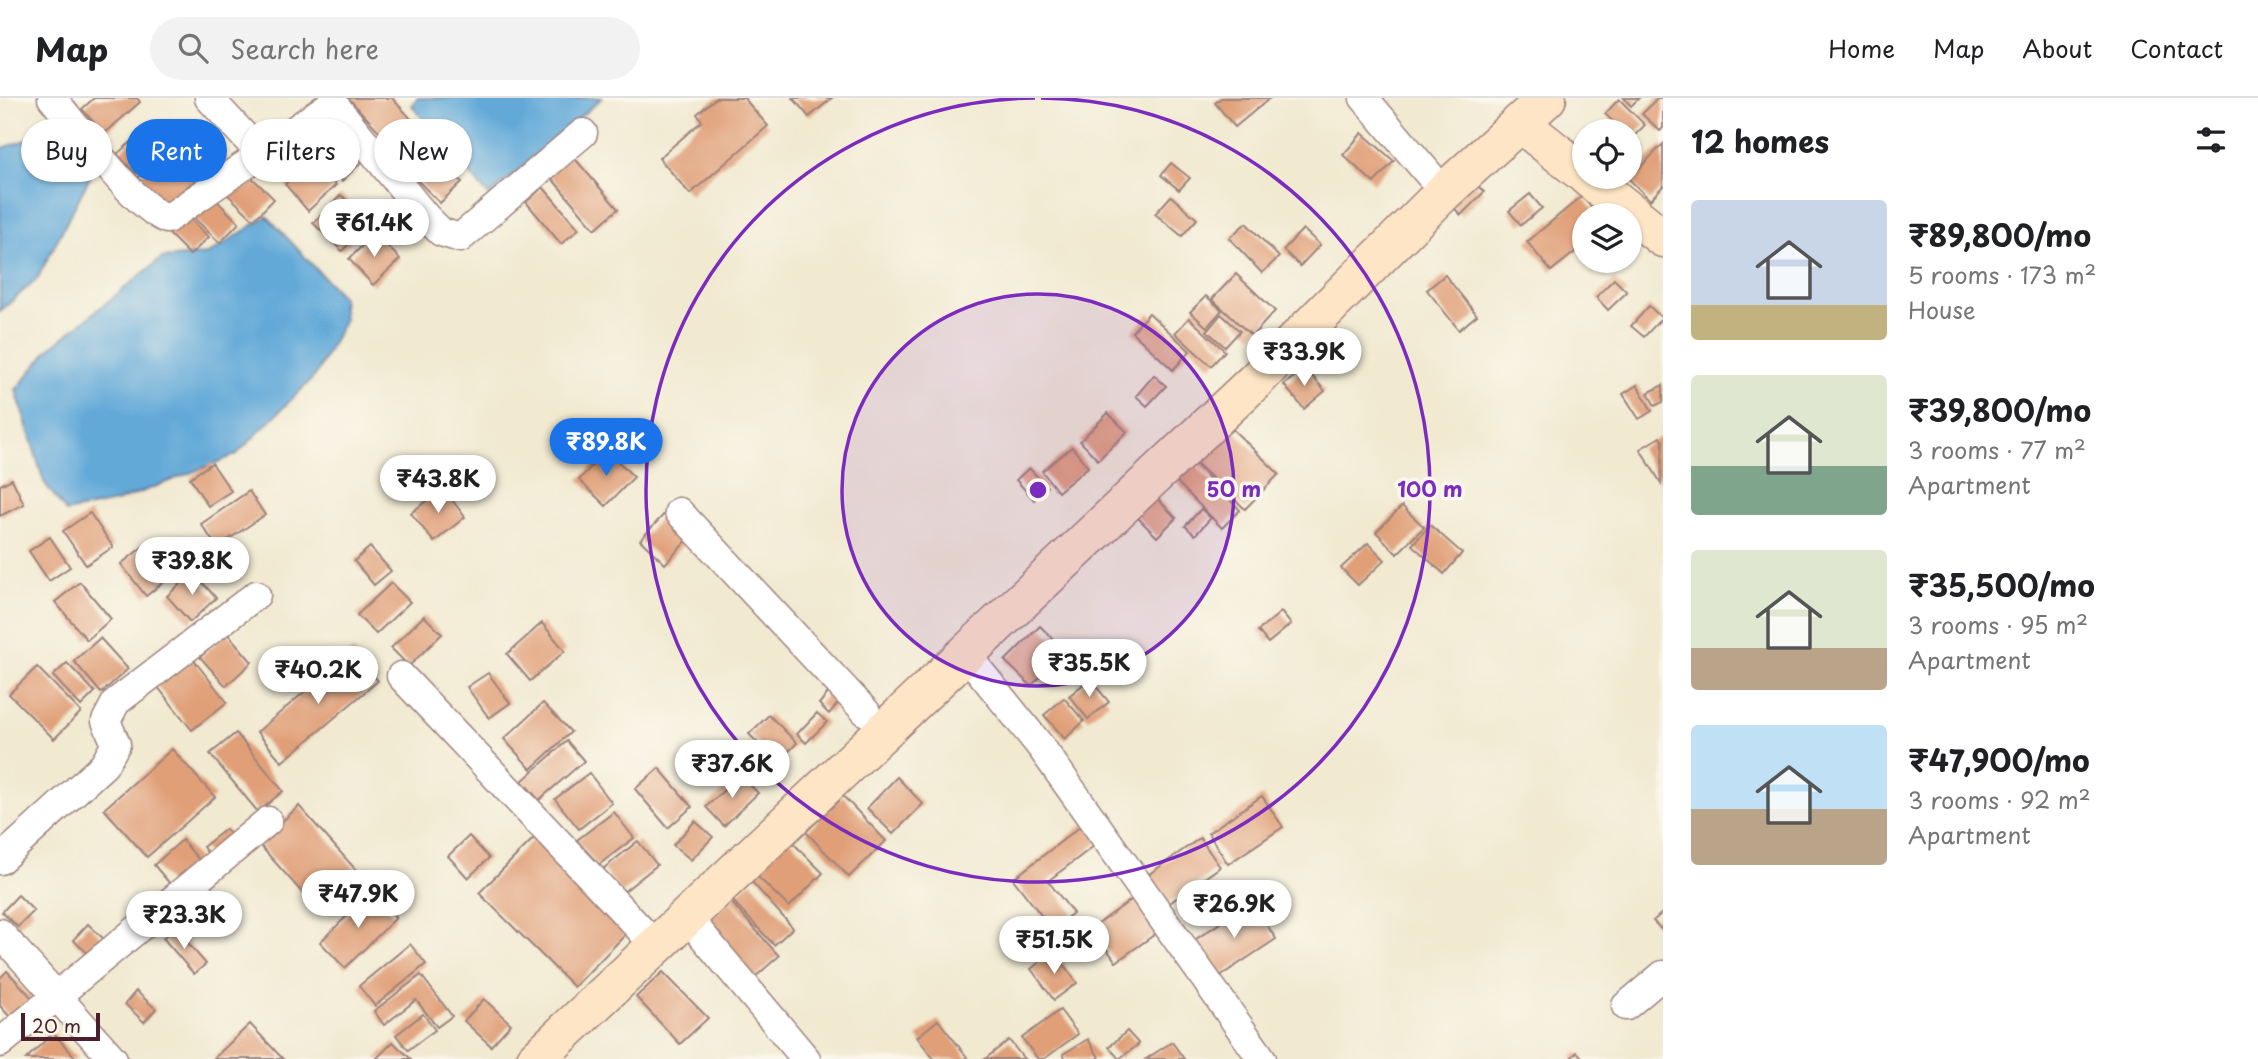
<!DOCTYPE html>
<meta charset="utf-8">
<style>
:root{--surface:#fff;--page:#f2f2f2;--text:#202124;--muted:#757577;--line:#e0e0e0;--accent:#1a73e8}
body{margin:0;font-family:"Playpen Sans",sans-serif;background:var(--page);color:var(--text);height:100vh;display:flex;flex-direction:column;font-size:26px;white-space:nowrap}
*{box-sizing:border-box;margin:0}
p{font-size:23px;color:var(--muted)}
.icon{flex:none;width:38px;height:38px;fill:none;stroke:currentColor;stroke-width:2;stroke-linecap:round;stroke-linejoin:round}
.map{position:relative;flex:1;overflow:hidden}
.drawer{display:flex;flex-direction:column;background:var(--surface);width:595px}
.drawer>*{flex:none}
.top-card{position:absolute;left:21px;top:21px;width:665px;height:63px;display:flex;gap:14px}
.tools{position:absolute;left:1572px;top:21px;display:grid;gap:14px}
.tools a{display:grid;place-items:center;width:70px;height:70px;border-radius:50%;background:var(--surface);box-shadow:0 2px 5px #0004;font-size:35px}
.scale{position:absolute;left:21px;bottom:18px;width:79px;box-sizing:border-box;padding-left:7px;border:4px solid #4a1f2b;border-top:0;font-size:19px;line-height:24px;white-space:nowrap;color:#4a1f2b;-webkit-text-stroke:5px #fbf7ec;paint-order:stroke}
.price{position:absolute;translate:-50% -60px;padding:0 16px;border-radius:24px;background:#fff;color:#222;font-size:23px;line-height:46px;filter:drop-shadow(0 2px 4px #0008)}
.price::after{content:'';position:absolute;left:50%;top:42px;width:21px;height:16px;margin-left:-10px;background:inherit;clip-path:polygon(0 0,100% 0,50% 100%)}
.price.current{background:var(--accent);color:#fff}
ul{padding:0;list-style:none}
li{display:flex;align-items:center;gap:21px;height:175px;padding:0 28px}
li span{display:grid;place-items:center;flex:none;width:196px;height:140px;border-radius:7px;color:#555}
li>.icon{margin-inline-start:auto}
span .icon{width:84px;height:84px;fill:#fffc;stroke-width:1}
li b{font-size:30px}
h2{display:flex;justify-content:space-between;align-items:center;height:84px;padding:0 28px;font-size:30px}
.tag{padding:0 24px;border-radius:32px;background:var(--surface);box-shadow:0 2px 5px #0004;font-size:24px;line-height:63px}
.tag.current{background:var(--accent);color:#fff}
header{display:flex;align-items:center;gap:42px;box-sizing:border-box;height:98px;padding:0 35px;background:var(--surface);border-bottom:2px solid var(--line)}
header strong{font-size:33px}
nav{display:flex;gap:38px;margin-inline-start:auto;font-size:24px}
.search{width:490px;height:63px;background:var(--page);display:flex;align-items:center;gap:18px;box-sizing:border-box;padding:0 24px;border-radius:38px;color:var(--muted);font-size:26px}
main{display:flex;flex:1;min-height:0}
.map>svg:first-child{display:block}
.water{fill:#62a9d8;stroke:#566482;stroke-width:2}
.building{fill:#e09f77}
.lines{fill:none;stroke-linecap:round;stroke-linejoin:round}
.street-casing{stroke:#9e847e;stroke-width:31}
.secondary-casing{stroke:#9e847e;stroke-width:41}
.street{stroke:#fff;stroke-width:28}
.secondary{stroke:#fee5c5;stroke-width:38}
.ring{fill:none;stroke:#7b2cbf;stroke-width:3.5}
.centre{fill:#7b2cbf;stroke:#fbf7ec;stroke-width:3.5}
.ring-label{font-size:21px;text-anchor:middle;font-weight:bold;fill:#7b2cbf;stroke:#fbf7ec;stroke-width:7;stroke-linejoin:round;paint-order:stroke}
</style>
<header>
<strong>Map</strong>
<div class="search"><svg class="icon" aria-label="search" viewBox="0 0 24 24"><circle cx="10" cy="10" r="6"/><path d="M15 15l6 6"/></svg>Search here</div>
<nav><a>Home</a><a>Map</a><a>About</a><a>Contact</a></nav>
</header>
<main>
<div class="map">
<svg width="1663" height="961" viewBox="0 0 1663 961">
<rect width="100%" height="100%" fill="#fbf7ec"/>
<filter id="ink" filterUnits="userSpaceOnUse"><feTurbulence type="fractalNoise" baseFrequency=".0143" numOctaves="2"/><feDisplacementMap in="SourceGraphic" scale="14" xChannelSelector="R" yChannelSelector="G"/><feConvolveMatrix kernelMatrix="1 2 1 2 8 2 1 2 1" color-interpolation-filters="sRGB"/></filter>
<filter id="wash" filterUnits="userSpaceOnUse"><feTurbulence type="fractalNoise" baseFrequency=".00686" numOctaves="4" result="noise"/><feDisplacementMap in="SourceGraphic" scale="28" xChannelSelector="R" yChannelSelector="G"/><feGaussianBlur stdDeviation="1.57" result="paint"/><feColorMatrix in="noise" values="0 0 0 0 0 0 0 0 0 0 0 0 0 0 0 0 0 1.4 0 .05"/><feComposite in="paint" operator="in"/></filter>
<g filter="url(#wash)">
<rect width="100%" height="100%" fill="#f1e9d0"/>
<g class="water">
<polygon points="417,0 602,0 489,98 412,8"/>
<polygon points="40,37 90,79 37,181 0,213 0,51"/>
<polygon points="267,118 342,199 344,223 315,278 236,357 116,404 66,414 44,384 16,292 49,251 162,160 208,156"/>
</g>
<g id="blocks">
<g class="building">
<polygon points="94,0 137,0 140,4 104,36 82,11"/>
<polygon points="348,0 392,0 413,23 390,45"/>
<polygon points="716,0 744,0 768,28 690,96 659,60 702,23 697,16"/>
<polygon points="793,0 832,0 809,19"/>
<polygon points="1221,0 1270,0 1235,29 1215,5"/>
<polygon points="1624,0 1639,0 1631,8"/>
<polygon points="1658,0 1663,0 1663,30 1660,33 1642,16"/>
<polygon points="1619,1 1645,27 1631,41 1629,33 1623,33 1605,16"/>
<polygon points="154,24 171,44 135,75 117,56"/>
<polygon points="344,33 368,58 342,83 318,58"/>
<polygon points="1362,35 1394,63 1374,85 1343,57"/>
<polygon points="179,46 204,75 162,109 138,80"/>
<polygon points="425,46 462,84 440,105 403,68"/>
<polygon points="1663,46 1663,88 1650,102 1629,81"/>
<polygon points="571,56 618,111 595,131 548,76"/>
<polygon points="312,61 336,87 308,113 285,86"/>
<polygon points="1171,65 1190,80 1179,92 1161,77"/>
<polygon points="243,71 274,101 254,122 223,92"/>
<polygon points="1469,79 1484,94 1461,117 1446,102"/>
<polygon points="543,89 579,131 561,146 526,104"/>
<polygon points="1530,96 1542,110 1521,127 1509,113"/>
<polygon points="341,97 370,124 342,153 313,125"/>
<polygon points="1171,98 1197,121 1182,138 1155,116"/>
<polygon points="1582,98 1597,117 1584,117 1584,147 1551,173 1527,144"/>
<polygon points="214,100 239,125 220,145 194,120"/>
<polygon points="186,117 209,139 190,157 168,135"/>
<polygon points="1246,125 1279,159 1262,175 1229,140"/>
<polygon points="1303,131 1320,147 1300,168 1283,152"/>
<polygon points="375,135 400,161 373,187 349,161"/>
<polygon points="1236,176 1275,213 1252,238 1212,201"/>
<polygon points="1445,177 1477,217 1459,232 1427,192"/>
<polygon points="1614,181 1627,194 1608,212 1596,199"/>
<polygon points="1206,198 1222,212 1207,229 1190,214"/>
<polygon points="1649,208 1662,220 1644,239 1631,228"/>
<polygon points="1149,215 1190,253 1173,272 1132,234"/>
<polygon points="1221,216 1240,233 1225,249 1207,233"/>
<polygon points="1189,220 1225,253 1211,268 1175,235"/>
<polygon points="1305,270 1325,293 1304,311 1284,287"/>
<polygon points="1154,277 1166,288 1147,308 1136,298"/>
<polygon points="1637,287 1652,313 1639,321 1623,296"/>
<polygon points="1663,287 1663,304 1655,308 1648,295"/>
<polygon points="1108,315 1127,334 1098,362 1080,343"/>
<polygon points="1226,325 1279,376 1245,411 1192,361"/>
<polygon points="1660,339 1663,343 1661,385 1640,351"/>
<polygon points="1072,349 1088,369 1058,394 1042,373"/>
<polygon points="606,352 634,379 606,408 579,382"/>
<polygon points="212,365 231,393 208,408 190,380"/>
<polygon points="1195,366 1240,412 1222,430 1177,384"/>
<polygon points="1029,370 1047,389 1034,402 1016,382"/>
<polygon points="12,381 24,406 0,418 0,387"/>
<polygon points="443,390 465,419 434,444 411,415"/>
<polygon points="249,393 265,417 217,449 201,426"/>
<polygon points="1152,395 1176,420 1157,439 1132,414"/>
<polygon points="1402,408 1424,429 1397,456 1376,434"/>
<polygon points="1201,411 1211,420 1195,437 1185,428"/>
<polygon points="668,412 693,436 665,466 640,442"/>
<polygon points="90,415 113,449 86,467 63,433"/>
<polygon points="1430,427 1462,455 1444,476 1412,447"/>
<polygon points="50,439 70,469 49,483 29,453"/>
<polygon points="149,444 174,476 146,498 121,466"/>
<polygon points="1368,445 1385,462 1358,487 1341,470"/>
<polygon points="370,449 391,473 374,487 354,463"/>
<polygon points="193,474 216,500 190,524 167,498"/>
<polygon points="80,484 111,521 87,542 55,504"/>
<polygon points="391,485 410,504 376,536 357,517"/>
<polygon points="1281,514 1291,526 1268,545 1258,533"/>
<polygon points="424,518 442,536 409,568 391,550"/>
<polygon points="542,525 565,553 530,583 507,556"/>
<polygon points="1040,528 1066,554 1031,588 1005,563"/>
<polygon points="227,535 252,564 226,588 200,559"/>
<polygon points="100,540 128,571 101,595 74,563"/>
<polygon points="353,553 378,583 282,664 257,634"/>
<polygon points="193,561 227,604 192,632 157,588"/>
<polygon points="67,565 95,594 81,608 53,578"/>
<polygon points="37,569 81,614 54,641 9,596"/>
<polygon points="488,575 510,605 489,620 467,589"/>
<polygon points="1090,581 1109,604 1088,621 1069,598"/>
<polygon points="833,589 844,598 829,616 819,606"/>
<polygon points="1064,600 1084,623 1065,641 1044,617"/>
<polygon points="543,605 571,634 531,671 504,641"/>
<polygon points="817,615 827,624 806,645 797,636"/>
<polygon points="769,617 797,645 777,665 749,636"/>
<polygon points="236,635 283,693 258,714 210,656"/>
<polygon points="567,643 584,663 539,702 522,683"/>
<polygon points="172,651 215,699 147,759 104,711"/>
<polygon points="764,661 775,672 762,686 750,675"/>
<polygon points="659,670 692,709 668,730 635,691"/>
<polygon points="589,675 612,705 579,731 555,701"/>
<polygon points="740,677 758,695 724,728 706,709"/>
<polygon points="897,679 923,706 893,736 867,710"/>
<polygon points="843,698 886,743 849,779 806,734"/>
<polygon points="1262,698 1283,729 1228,766 1208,735"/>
<polygon points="299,708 356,772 315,809 258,745"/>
<polygon points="614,714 634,740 597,768 577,742"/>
<polygon points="695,723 713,739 691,762 673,747"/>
<polygon points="1085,725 1099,744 1048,783 1073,815 1052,831 1013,781"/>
<polygon points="226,731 238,746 215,764 203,749"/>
<polygon points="540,734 635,827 574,889 479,795"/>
<polygon points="469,738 489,760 468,780 448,758"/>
<polygon points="788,740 823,775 789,809 754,775"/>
<polygon points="1200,740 1220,769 1161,811 1141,782"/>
<polygon points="182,742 205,769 177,794 154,767"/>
<polygon points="638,743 657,767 622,795 603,771"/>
<polygon points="751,783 793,830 774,847 731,801"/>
<polygon points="371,795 396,820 345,870 320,844"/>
<polygon points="1141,795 1165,829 1116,864 1092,830"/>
<polygon points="18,797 34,813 18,829 2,814"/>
<polygon points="730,803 779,858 754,880 705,825"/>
<polygon points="1252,804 1276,841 1217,880 1193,843"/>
<polygon points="1663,814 1663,833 1653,823"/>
<polygon points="88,826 107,844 93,860 73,842"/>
<polygon points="175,830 206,866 194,876 163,840"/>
<polygon points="410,846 426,866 375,908 359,888"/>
<polygon points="1054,853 1077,885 1054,902 1031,871"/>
<polygon points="7,873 33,901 12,921 0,908 0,880"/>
<polygon points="663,874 708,920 680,946 636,899"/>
<polygon points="421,877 452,918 437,929 416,902 384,927 374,913"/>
<polygon points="136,893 156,911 144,924 125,906"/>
<polygon points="484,901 511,926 491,948 464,923"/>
<polygon points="1060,912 1078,936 1044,961 1038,961 1022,940"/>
<polygon points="423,916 435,932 408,952 396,937"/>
<polygon points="938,922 967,959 964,961 934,961 917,939"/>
<polygon points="250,926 283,961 213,961"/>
<polygon points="1127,933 1139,946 1119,961 1109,949"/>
<polygon points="53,935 77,961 26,961"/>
<polygon points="1088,941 1100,961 1066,961 1063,956"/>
<polygon points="1009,942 1024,961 985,961"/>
<polygon points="393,944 411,961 376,961"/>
<polygon points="1172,944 1184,961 1146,961"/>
<polygon points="1577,954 1584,961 1570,961"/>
</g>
</g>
</g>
<g filter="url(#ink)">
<use href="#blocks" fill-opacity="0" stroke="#9e847e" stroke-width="2"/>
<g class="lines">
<g class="street-casing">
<g id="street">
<path d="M52 0C78 30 134 108 167 121L261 56"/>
<polyline points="209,0 261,56 333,5 426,119 441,134 460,140 583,35"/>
<polyline points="1364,0 1444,94"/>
<polyline points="679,414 866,614"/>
<polyline points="965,555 1041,649 1262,961"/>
<polyline points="401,578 656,848"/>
<polyline points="0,762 104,667 116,646 106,623 116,604 256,497"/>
<polyline points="687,819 806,961"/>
<polyline points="0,835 113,961"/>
<polyline points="1626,908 1663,877"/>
<polyline points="0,945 268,723"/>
</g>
</g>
<g class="secondary-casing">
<g id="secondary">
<polyline points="1521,26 1584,76"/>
<polyline points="1587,79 1663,140"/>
<polyline points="536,961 1254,284 1444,94 1547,0"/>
</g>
</g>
<use href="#street" class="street"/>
<use href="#secondary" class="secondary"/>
</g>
</g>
<circle cx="1038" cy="392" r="196" fill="#7b2cbf" fill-opacity=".12"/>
<g class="ring">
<circle cx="1038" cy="392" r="196"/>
<path d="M1041 0A392 392 0 1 1 1035 0"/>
</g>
<circle cx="1038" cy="392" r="10" class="centre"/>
<g class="ring-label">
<text x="1234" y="399">50 m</text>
<text x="1430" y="399">100 m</text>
</g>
</svg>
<div class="tools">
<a><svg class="icon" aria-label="locate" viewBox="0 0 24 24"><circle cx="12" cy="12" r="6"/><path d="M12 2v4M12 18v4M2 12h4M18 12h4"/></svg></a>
<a><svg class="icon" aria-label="layers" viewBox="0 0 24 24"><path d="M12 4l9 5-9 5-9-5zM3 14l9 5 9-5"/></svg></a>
</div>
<div class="scale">20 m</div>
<b class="price" style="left:374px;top:161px">₹61.4K</b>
<b class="price" style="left:1304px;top:290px">₹33.9K</b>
<b class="price current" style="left:606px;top:380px">₹89.8K</b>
<b class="price" style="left:438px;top:417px">₹43.8K</b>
<b class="price" style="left:192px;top:499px">₹39.8K</b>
<b class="price" style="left:1089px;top:601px">₹35.5K</b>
<b class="price" style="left:318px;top:608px">₹40.2K</b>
<b class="price" style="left:732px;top:702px">₹37.6K</b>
<b class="price" style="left:358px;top:832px">₹47.9K</b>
<b class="price" style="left:1234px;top:842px">₹26.9K</b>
<b class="price" style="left:184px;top:853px">₹23.3K</b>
<b class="price" style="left:1054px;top:878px">₹51.5K</b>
<div class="top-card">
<a class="tag">Buy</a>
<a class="tag current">Rent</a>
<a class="tag">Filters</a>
<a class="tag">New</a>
</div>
</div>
<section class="drawer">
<h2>12 homes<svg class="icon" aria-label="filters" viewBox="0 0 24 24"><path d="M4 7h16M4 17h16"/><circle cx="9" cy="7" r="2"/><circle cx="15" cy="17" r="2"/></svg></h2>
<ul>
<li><span style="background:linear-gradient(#c9d6e8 75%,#c2b280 0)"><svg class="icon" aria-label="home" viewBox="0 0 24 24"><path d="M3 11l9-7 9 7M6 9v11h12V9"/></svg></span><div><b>₹89,800/mo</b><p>5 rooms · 173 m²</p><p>House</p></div></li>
<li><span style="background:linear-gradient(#dfe7d0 65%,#7fa58c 0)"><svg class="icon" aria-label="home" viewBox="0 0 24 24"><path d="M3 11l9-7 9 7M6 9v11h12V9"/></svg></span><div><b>₹39,800/mo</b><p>3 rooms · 77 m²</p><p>Apartment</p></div></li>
<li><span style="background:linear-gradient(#dfe7d0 70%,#b9a48a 0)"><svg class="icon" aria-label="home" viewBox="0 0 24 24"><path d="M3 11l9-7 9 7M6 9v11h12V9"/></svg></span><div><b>₹35,500/mo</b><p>3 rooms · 95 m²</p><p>Apartment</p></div></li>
<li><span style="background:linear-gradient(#bfe0f5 60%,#b9a48a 0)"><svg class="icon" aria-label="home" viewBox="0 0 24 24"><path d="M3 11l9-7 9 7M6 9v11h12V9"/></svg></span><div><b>₹47,900/mo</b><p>3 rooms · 92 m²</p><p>Apartment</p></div></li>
</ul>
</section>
</main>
